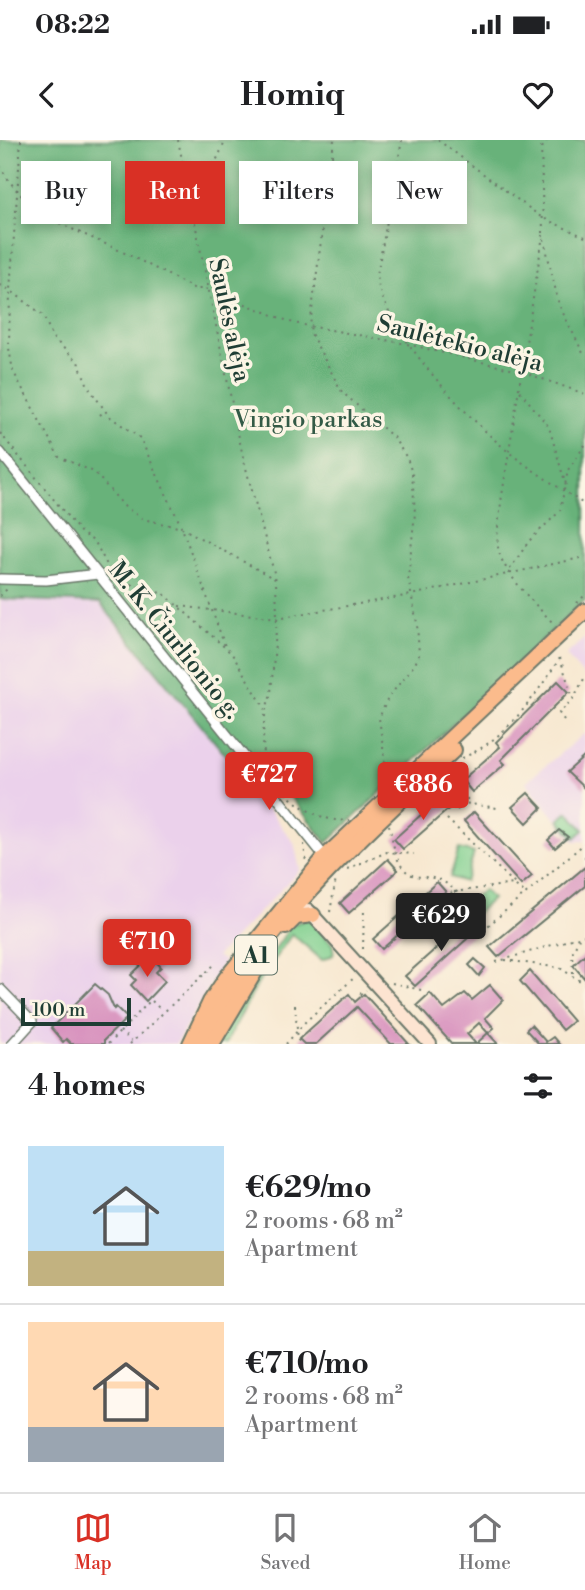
<!DOCTYPE html>
<meta charset="utf-8">
<style>
:root{--surface:#fff;--page:#f6f6f6;--text:#202124;--muted:#757577;--line:#e0e0e0;--accent:#d93025}
body{margin:0;font-family:"Libre Bodoni",serif;background:var(--page);color:var(--text);height:100vh;display:flex;flex-direction:column;font-size:26px;white-space:nowrap}
*{box-sizing:border-box;margin:0}
p{font-size:23px;color:var(--muted)}
.icon{flex:none;width:38px;height:38px;fill:none;stroke:currentColor;stroke-width:2;stroke-linecap:round;stroke-linejoin:round}
.map{position:relative;height:904px;overflow:hidden}
.details{display:flex;flex-direction:column;background:var(--surface);flex:1}
.details>*{flex:none}
.hud{position:absolute;left:21px;top:21px;width:544px;height:63px;display:flex;gap:14px}
.scale{position:absolute;left:21px;bottom:18px;width:110px;box-sizing:border-box;padding-left:7px;border:4px solid #1f3d34;border-top:0;font-size:19px;line-height:24px;white-space:nowrap;color:#1f3d34;-webkit-text-stroke:5px #fcf5e5;paint-order:stroke}
.price{position:absolute;translate:-50% -60px;padding:0 16px;border-radius:7px;background:var(--accent);color:#fff;font-size:23px;line-height:46px;filter:drop-shadow(0 2px 4px #0008)}
.price::after{content:'';position:absolute;left:50%;top:42px;width:21px;height:16px;margin-left:-10px;background:inherit;clip-path:polygon(0 0,100% 0,50% 100%)}
.price.active{background:#222;color:#fff}
ul{padding:0;list-style:none}
li{display:flex;align-items:center;gap:21px;height:175px;padding:0 28px}
li+li{border-top:2px solid var(--line)}
li span{display:grid;place-items:center;flex:none;width:196px;height:140px;border-radius:0px;color:#555}
li>.icon{margin-inline-start:auto}
span .icon{width:84px;height:84px;fill:#fffc;stroke-width:1}
li b{font-size:30px}
h2{display:flex;justify-content:space-between;align-items:center;height:84px;padding:0 28px;font-size:30px}
.tag{padding:0 24px;border-radius:0px;background:var(--surface);box-shadow:0 4px 10px #0003;font-size:24px;line-height:63px}
.tag.active{background:var(--accent);color:#fff}
.status{display:flex;justify-content:space-between;align-items:center;height:49px;padding:0 35px;background:var(--surface);direction:ltr}
.status svg{height:19px;fill:currentColor}
header{display:flex;justify-content:space-between;align-items:center;height:91px;padding:0 28px;background:var(--surface);font-size:32px;font-weight:800}
.tabs{display:flex;justify-content:space-around;align-items:center;height:98px;border-top:2px solid var(--line);background:var(--surface);font-size:19px;color:var(--muted)}
.tabs a{display:grid;justify-items:center;gap:4px}
.tabs .active{color:var(--accent)}
.map>svg:first-child{display:block}
.built{fill:#ebd1eb}
.green{fill:#81d090;stroke:#508662;stroke-width:2}
.forest{fill:#68b27a;stroke:#447857;stroke-width:2}
.building{fill:#d994bf;fill-rule:evenodd}
.lines{fill:none;stroke-linecap:round;stroke-linejoin:round}
.minor-casing{stroke:#6b786a;stroke-width:12}
.secondary-casing{stroke:#6b786a;stroke-width:16}
.trunk-casing{stroke:#6b786a;stroke-width:18}
.path{stroke:#6b786a;stroke-width:2;stroke-dasharray:2 5;stroke-linecap:butt}
.minor{stroke:#fff;stroke-width:9}
.secondary{stroke:#fde4d1;stroke-width:12}
.trunk{stroke:#fbbb8c;stroke-width:14}
.labels{text-anchor:middle;stroke-width:7;stroke-linejoin:round;paint-order:stroke}
.shield{fill:#fcf5e5;stroke:#617469;stroke-width:2}
.shield-label{font-size:23px;font-weight:bold;fill:#1f3d34}
.street-label{font-size:24px;fill:#1f3d34;stroke:#fcf5e5}
.park-label{font-size:24px;fill:#335a46;stroke:#fcf5e5}
</style>
<div class="status"><b>08:22</b><svg viewBox="0 0 49 12"><path d="M0 12V9h3v3zM5 12V6h3v6zM10 12V3h3v9zM15 12V0h3v12zM26 1h20v11H26zM47 4h2v5h-2z"/></svg></div>
<header><svg class="icon" aria-label="back" viewBox="0 0 24 24"><path d="M15 5l-7 7 7 7"/></svg>Homiq<svg class="icon" aria-label="heart" viewBox="0 0 24 24"><path d="M12 20l-8-8c-3-5 5-10 8-4 3-6 11-1 8 4z"/></svg></header>
<div class="map">
<svg width="585" height="904" viewBox="0 0 585 904">
<rect width="100%" height="100%" fill="#fcf5e5"/>
<filter id="ink" filterUnits="userSpaceOnUse"><feTurbulence type="fractalNoise" baseFrequency=".0143" numOctaves="2"/><feDisplacementMap in="SourceGraphic" scale="14" xChannelSelector="R" yChannelSelector="G"/><feConvolveMatrix kernelMatrix="1 2 1 2 8 2 1 2 1" color-interpolation-filters="sRGB"/></filter>
<filter id="wash" filterUnits="userSpaceOnUse"><feTurbulence type="fractalNoise" baseFrequency=".00686" numOctaves="4" result="noise"/><feDisplacementMap in="SourceGraphic" scale="28" xChannelSelector="R" yChannelSelector="G"/><feGaussianBlur stdDeviation="1.57" result="paint"/><feColorMatrix in="noise" values="0 0 0 0 0 0 0 0 0 0 0 0 0 0 0 0 0 1.4 0 .05"/><feComposite in="paint" operator="in"/></filter>
<g filter="url(#wash)">
<rect width="100%" height="100%" fill="#f7e7cf"/>
<g class="built">
<polygon points="0,459 100,463 246,640 294,703 300,730 217,816 224,821 176,904 0,904"/>
<polygon points="585,498 585,537 566,515"/>
<polygon points="585,593 585,701 574,701 526,642"/>
</g>
<g class="green">
<polygon points="568,672 584,690 575,698 559,680"/>
<polygon points="459,709 474,713 465,742 450,737"/>
<polygon points="484,750 492,759 476,774 466,762"/>
<polygon points="309,779 334,806 333,815 322,820 292,794 261,838 225,904 217,904 244,855 292,784"/>
</g>
<polygon class="forest" points="0,0 585,0 585,460 327,703 266,626 246,640 100,463 0,459"/>
<g id="blocks">
<g class="building">
<polygon points="558,541 569,552 501,620 505,624 472,652 462,640 500,607 496,602"/>
<polygon points="585,616 585,649 567,632"/>
<polygon points="528,653 542,668 527,683 512,667"/>
<polygon points="442,656 452,666 403,709 394,699"/>
<polygon points="474,672 532,736 521,745 464,681"/>
<polygon points="559,690 568,697 555,708 548,700"/>
<polygon points="388,719 398,730 349,773 340,763"/>
<polygon points="585,727 585,746 498,817 489,807"/>
<polygon points="437,742 446,752 382,809 373,799"/>
<polygon points="469,779 478,789 415,846 405,836"/>
<polygon points="585,814 585,839 573,825"/>
<polygon points="151,816 161,827 156,832 165,841 146,861 131,845 136,840 131,835"/>
<polygon points="475,819 485,828 479,836 469,825"/>
<polygon points="530,831 573,881 562,890 520,841"/>
<polygon points="95,844 108,855 114,869 116,867 127,878 104,900 104,904 71,904 66,899 63,902 51,888"/>
<path d="M490 845 503 860 485 878 494 888 488 893 498 904H452L417 865 430 853 444 869 465 853 472 860ZM479 883 488 893 476 904 467 894Z"/>
<polygon points="349,854 355,862 364,854 409,904 391,904 357,867 316,904 304,904 299,899"/>
<polygon points="531,885 546,902 553,897 559,904 539,904 526,890"/>
</g>
</g>
</g>
<g filter="url(#ink)">
<use href="#blocks" fill-opacity="0" stroke="#6b786a" stroke-width="2"/>
<g class="lines">
<g class="minor-casing">
<g id="minor">
<polyline points="0,312 325,717"/>
<polyline points="0,439 46,440 98,434"/>
<polyline points="0,849 32,882 12,904"/>
</g>
</g>
<g class="secondary-casing">
<polyline id="secondary" points="308,770 430,904"/>
</g>
<g class="trunk-casing">
<g id="trunk">
<polyline points="286,787 296,777 313,775"/>
<polyline points="190,904 210,862 226,838 325,717 585,471"/>
<path d="M201 904C260 786 360 699 454 610"/>
<polyline points="212,904 256,830"/>
</g>
</g>
<g class="path">
<polyline points="21,0 10,150 43,175 53,198 78,222 89,248 109,276 140,298 182,388 226,509"/>
<polyline points="178,0 243,317 276,440 277,478 271,553 266,570"/>
<polyline points="334,0 310,186 312,196 342,252 393,297 407,318 412,333 415,373 408,438 417,483 419,515 415,524 388,558 379,578 388,643"/>
<path d="M402 0 377 135C379 185 470 281 510 313 534 332 560 348 585 365"/>
<polyline points="438,0 541,77 585,97"/>
<polyline points="541,0 543,93"/>
<polyline points="542,8 547,0"/>
<path d="M0 26C27 75 65 85 112 107 140 120 168 135 195 149H208L293 183 407 204 523 232 585 254"/>
<polyline points="193,70 226,0"/>
<path d="M543 95 501 362C500 376 496 392 498 407 501 432 537 466 554 484"/>
<polyline points="544,99 559,165 585,217"/>
<polyline points="0,145 10,150 9,208 13,231 59,317 94,332 125,367 143,379 182,388 275,439"/>
<polyline points="520,251 549,287 566,346"/>
<polyline points="100,275 104,271"/>
<path d="M0 293 81 393 95 402 107 425 121 441 164 454 219 502 232 514 266 570C263 586 261 610 267 625 277 654 318 685 349 680"/>
<polyline points="510,429 529,401 560,371 568,330 585,305"/>
<polyline points="0,456 9,447"/>
<polyline points="577,463 585,455"/>
<polyline points="179,466 277,478 411,455 585,417"/>
<polyline points="560,518 573,558"/>
<polyline points="564,580 559,573 573,559 585,537"/>
<path d="M462 618C506 600 535 556 560 518"/>
<polyline points="438,639 442,650"/>
<polyline points="428,650 443,651 464,663 497,668"/>
<polyline points="447,655 456,671"/>
<polyline points="457,670 469,657"/>
<polyline points="447,679 516,745"/>
<path d="M389 685C393 699 394 721 406 731 416 740 426 735 437 739 459 746 478 777 484 798"/>
<polyline points="304,704 306,723"/>
<polyline points="584,717 585,717"/>
<polyline points="347,729 387,712 414,714"/>
<polyline points="454,752 513,744 526,753"/>
<polyline points="445,763 443,760 452,752"/>
<polyline points="330,772 336,739"/>
<polyline points="483,790 585,703"/>
<polyline points="363,809 364,769"/>
<polyline points="505,820 560,828 585,844"/>
<polyline points="496,822 585,795"/>
<polyline points="573,833 572,813 579,798"/>
<polyline points="392,843 421,850"/>
<polyline points="360,854 366,850"/>
<polyline points="295,865 298,900 302,904"/>
<polyline points="120,891 131,901"/>
<polyline points="108,904 151,860 162,871"/>
<polyline points="130,904 215,824"/>
<polyline points="286,904 306,881 355,837"/>
</g>
<use href="#minor" class="minor"/>
<use href="#secondary" class="secondary"/>
<use href="#trunk" class="trunk"/>
</g>
</g>
<g class="labels">
<rect class="shield" x="235" y="795.5" width="42" height="39" rx="5"/>
<g class="shield-label">
<text x="256" y="823">A1</text>
</g>
<g class="street-label">
<text transform="translate(230 180) rotate(78)" y="8">Saulės alėja</text>
<text transform="translate(460 203) rotate(14)" y="8">Saulėtekio alėja</text>
<text transform="translate(175 500) rotate(51)" y="8">M. K. Čiurlionio g.</text>
</g>
<g class="park-label">
<text x="308" y="287">Vingio parkas</text>
</g>
</g>
</svg>
<div class="scale">100 m</div>
<b class="price" style="left:269px;top:672px">€727</b>
<b class="price" style="left:423px;top:682px">€886</b>
<b class="price active" style="left:441px;top:813px">€629</b>
<b class="price" style="left:147px;top:839px">€710</b>
<div class="hud">
<a class="tag">Buy</a>
<a class="tag active">Rent</a>
<a class="tag">Filters</a>
<a class="tag">New</a>
</div>
</div>
<section class="details">
<h2>4 homes<svg class="icon" aria-label="filters" viewBox="0 0 24 24"><path d="M4 7h16M4 17h16"/><circle cx="9" cy="7" r="2"/><circle cx="15" cy="17" r="2"/></svg></h2>
<ul>
<li><span style="background:linear-gradient(#bfe0f5 75%,#c2b280 0)"><svg class="icon" aria-label="home" viewBox="0 0 24 24"><path d="M3 11l9-7 9 7M6 9v11h12V9"/></svg></span><div><b>€629/mo</b><p>2 rooms · 68 m²</p><p>Apartment</p></div></li>
<li><span style="background:linear-gradient(#ffd9b3 75%,#9aa5b1 0)"><svg class="icon" aria-label="home" viewBox="0 0 24 24"><path d="M3 11l9-7 9 7M6 9v11h12V9"/></svg></span><div><b>€710/mo</b><p>2 rooms · 68 m²</p><p>Apartment</p></div></li>
</ul>
</section>
<nav class="tabs">
<a class="active"><svg class="icon" aria-label="map" viewBox="0 0 24 24"><path d="M3 6l6-2 6 2 6-2v14l-6 2-6-2-6 2zM9 4v14M15 6v14"/></svg>Map</a>
<a><svg class="icon" aria-label="saved" viewBox="0 0 24 24"><path d="M7 4h10v16l-5-4-5 4z"/></svg>Saved</a>
<a><svg class="icon" aria-label="home" viewBox="0 0 24 24"><path d="M3 11l9-7 9 7M6 9v11h12V9"/></svg>Home</a>
</nav>
